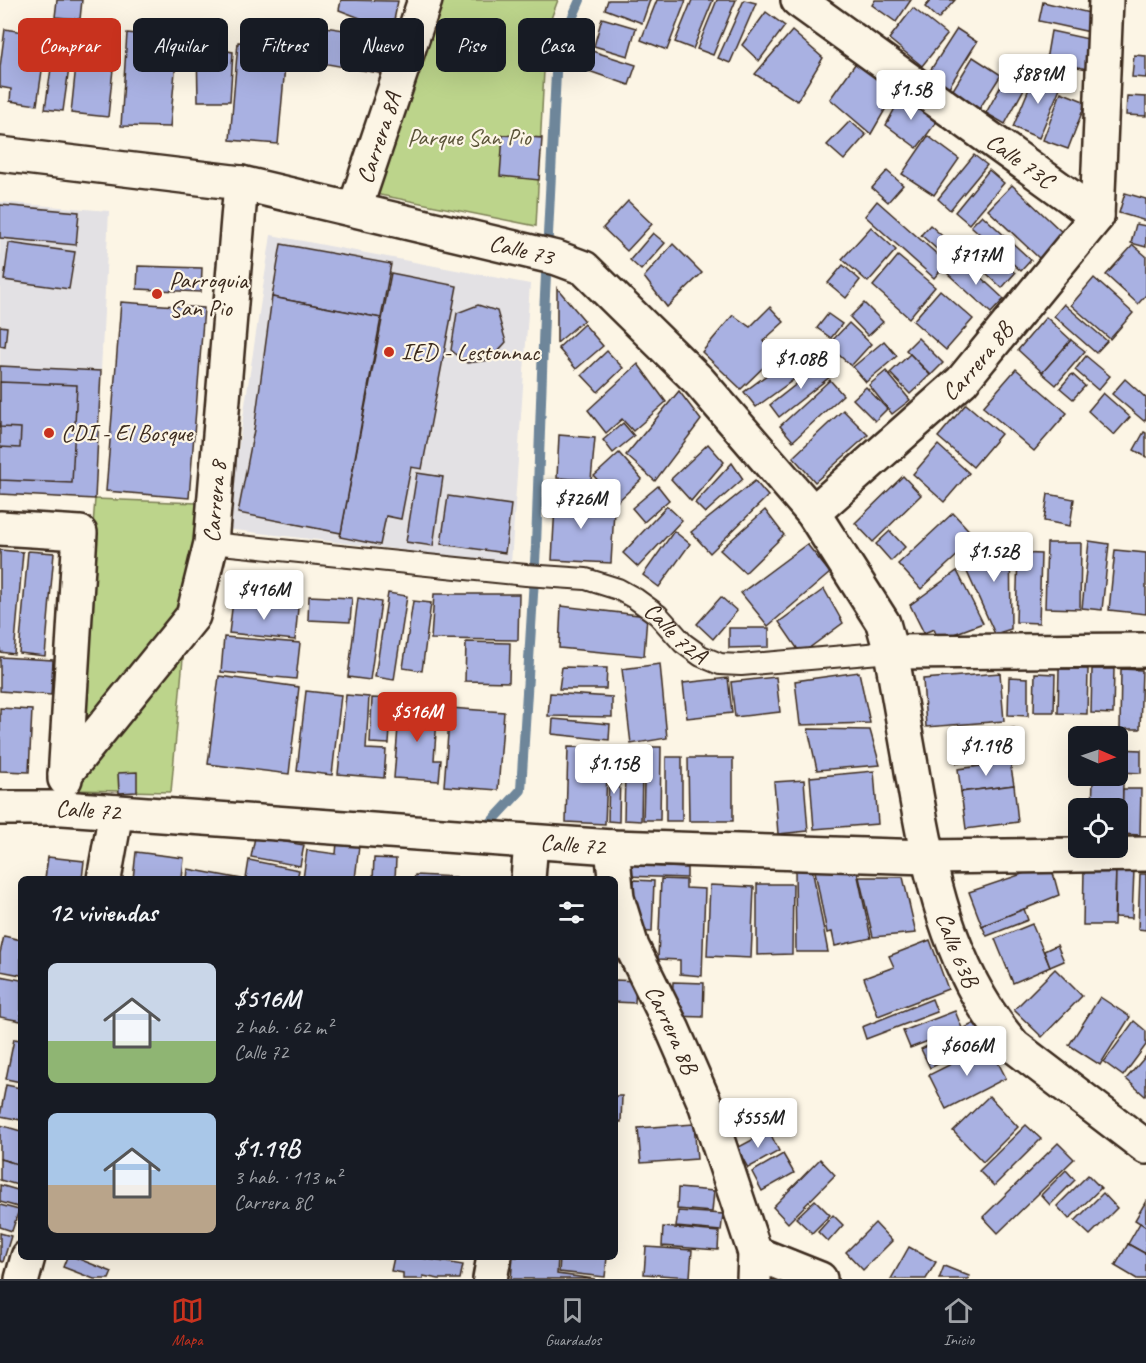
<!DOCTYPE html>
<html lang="es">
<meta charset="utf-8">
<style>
:root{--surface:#171b24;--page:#242831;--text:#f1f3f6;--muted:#9ea1a6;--line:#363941;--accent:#c8321e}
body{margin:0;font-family:Caveat,sans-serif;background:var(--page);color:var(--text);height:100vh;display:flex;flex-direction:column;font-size:22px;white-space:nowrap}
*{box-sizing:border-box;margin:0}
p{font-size:20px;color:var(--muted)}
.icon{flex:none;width:33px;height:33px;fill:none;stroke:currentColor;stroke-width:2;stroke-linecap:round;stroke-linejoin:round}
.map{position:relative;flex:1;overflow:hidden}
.drawer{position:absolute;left:18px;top:876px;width:600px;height:384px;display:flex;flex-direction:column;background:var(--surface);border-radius:9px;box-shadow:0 6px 24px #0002}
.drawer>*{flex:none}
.hud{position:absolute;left:18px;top:18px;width:600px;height:54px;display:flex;gap:12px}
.needle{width:39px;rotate:92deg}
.tools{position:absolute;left:1068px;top:726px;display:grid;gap:12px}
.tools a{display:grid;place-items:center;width:60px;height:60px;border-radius:9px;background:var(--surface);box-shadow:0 6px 24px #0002;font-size:30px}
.price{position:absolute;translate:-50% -51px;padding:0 14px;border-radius:6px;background:#fff;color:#222;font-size:20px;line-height:39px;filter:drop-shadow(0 2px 3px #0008)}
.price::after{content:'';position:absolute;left:50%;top:36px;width:18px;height:14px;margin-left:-9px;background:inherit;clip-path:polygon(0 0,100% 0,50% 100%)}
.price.active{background:var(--accent);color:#fff}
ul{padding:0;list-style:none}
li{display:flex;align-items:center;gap:18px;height:150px;padding:0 30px}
li span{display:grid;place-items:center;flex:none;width:168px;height:120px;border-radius:9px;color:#555}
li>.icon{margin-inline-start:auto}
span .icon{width:72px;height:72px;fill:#fffc;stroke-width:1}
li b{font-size:26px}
h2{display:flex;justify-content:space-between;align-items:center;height:72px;padding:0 30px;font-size:26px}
.chip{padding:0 21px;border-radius:9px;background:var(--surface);box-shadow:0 6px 24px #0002;font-size:21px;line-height:54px}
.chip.active{background:var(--accent);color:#fff}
.dock{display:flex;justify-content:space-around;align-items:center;height:84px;border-top:2px solid var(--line);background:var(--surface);font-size:16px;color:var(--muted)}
.dock a{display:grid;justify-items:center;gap:3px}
.dock .active{color:var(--accent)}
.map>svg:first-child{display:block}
.built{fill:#e3e1e4}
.green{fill:#bcd48b;stroke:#7c7f54;stroke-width:1.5}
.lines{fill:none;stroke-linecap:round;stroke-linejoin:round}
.stream{stroke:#6e869a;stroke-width:10}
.building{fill:#a9b1e2;stroke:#3b2a1e;stroke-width:1.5}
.lane-casing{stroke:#3b2a1e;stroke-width:24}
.street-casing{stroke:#3b2a1e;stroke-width:38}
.lane{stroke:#fcf5e5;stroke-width:20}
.street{stroke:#fcf5e5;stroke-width:33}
.poi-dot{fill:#c8321e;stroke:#fcf5e5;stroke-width:2}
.labels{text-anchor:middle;stroke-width:4.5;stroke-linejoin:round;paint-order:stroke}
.park-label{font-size:24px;fill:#5b5439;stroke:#fcf5e5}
.street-label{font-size:24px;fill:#3b2a1e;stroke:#fcf5e5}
.poi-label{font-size:24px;fill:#3b2a1e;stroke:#fcf5e5;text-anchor:start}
</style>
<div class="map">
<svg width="1146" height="1279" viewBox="0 0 1146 1279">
<rect width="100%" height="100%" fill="#fcf5e5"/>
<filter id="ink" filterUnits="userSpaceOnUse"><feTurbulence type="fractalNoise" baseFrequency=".0167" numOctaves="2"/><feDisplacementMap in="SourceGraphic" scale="12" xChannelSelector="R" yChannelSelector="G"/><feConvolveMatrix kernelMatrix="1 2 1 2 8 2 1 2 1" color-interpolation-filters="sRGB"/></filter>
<g filter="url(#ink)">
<g class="built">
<polygon points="0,202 109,211 101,371 0,366"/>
<polygon points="271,235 530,284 511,563 226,529"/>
</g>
<g class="green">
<polygon points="436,0 558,0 546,32 536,226 375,194"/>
<polygon points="95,499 197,503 171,792 73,790"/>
</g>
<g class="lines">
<polyline class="stream" points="483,831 521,790 536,546 544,315 557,53 580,0"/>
</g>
<g class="building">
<polygon points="57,0 82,0 80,19 55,17"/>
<polygon points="341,0 398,1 388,49 399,53 395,76 316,62 325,27 357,32 360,18 339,10"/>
<polygon points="608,0 650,0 642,23 605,9"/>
<polygon points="657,0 686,0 667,50 641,40"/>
<polygon points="692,0 713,0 693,49 675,42"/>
<polygon points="717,0 736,0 713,55 697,49"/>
<polygon points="744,0 756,3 730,63 718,58"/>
<polygon points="875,0 911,0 896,22 872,5"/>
<polygon points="931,0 955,0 938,19 925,7"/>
<polygon points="1043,2 1094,14 1090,32 1039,21"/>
<polygon points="913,8 947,35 922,66 889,39"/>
<polygon points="766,12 785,26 759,61 742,45"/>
<polygon points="602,18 636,28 628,56 594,46"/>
<polygon points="58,22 75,25 63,111 45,109"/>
<polygon points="5,29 47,36 37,105 10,101 11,89 0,87 0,67"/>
<polygon points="957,29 977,42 949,87 928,74"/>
<polygon points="792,31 823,58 797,101 755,74"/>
<polygon points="1051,31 1093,40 1087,69 1046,60"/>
<polygon points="80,32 117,36 115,50 78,46"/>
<polygon points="127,33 178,38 170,127 121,126"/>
<polygon points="238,42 287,44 278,144 230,140"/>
<polygon points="78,46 115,50 108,117 71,113"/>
<polygon points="197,46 233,52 230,101 198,101"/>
<polygon points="589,50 636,65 629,85 583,69"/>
<polygon points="1134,55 1146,56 1146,78 1132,77"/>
<polygon points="973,57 1001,75 978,111 951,93"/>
<polygon points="858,60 897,89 871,134 830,99"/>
<polygon points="1036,72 1062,83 1039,138 1013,127"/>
<polygon points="1007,75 1026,85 1005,124 986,113"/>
<polygon points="1061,92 1086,102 1068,149 1043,140"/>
<polygon points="903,93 938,120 917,148 886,125"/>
<polygon points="1127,96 1146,97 1146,116 1126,115"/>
<polygon points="850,121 866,135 844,160 827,145"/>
<polygon points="503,135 542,138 539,180 500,176"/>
<polygon points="928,136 959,159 934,195 902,174"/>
<polygon points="974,155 987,165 950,210 938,199"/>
<polygon points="989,170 1004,183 969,224 955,212"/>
<polygon points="887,171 903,185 888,202 872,188"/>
<polygon points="1012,185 1064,234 1040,259 988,210"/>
<polygon points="1125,193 1146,199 1146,221 1119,213"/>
<polygon points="628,201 652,224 627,251 603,228"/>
<polygon points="877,201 947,263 934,278 865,216"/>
<polygon points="0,205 79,212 76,245 0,238"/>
<polygon points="982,215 1031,260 1021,271 971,226"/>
<polygon points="1136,224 1146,226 1146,247 1131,243"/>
<polygon points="930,225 959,251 950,261 921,235"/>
<polygon points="871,227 896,250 868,282 842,259"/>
<polygon points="653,233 665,243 641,270 630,260"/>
<polygon points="9,243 75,252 69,289 4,280"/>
<polygon points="983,243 1015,273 1002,288 970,258"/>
<polygon points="281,244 391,264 381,318 272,297"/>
<polygon points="673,244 702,273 667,307 644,277"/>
<polygon points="1133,245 1146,256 1146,295 1138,304 1106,275"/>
<polygon points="898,256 935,287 909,318 873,286"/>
<polygon points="961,259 1004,299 991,313 948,274"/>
<polygon points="843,265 860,280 846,298 828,283"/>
<polygon points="138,266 202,268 201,292 137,289"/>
<polygon points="391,273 457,286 422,469 411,467 401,519 386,516 380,545 340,537"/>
<polygon points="1094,278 1133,313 1110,339 1071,305"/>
<polygon points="557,288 584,320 557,343"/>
<polygon points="940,290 973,319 946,350 913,321"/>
<polygon points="272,297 381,318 341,533 238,513 254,430"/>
<polygon points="121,302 204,308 189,498 106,491"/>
<polygon points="864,303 883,322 868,336 850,317"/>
<polygon points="1064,304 1107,341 1096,353 1054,316"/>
<polygon points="478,305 497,311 506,342 490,360 467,363 451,350 457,313"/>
<polygon points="770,307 784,322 763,341 775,356 741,389 702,352 733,315 750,327"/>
<polygon points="828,314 842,324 831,338 817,328"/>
<polygon points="1046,317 1071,340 1043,373 1018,350"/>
<polygon points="849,323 871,344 851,366 828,345"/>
<polygon points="584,324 603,346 576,369 558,348"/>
<polygon points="0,326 7,327 5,347 0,346"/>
<polygon points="918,338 943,363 931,375 906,350"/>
<polygon points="1071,340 1085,351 1056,385 1042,373"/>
<polygon points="884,341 897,356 866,382 853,367"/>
<polygon points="803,348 815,364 756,407 744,392"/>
<polygon points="607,351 623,368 598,392 582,375"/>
<polygon points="910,354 930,375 910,394 890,373"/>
<polygon points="1086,356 1110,376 1098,390 1075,370"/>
<polygon points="638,364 666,402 633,431 622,419 606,433 588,410"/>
<polygon points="822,364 831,376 779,417 770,405"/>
<polygon points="0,366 101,371 95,499 0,494"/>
<polygon points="1016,369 1067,413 1034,451 983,407"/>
<polygon points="886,371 910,400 892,414 869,385"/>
<polygon points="1072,374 1085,386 1073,399 1060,388"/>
<polygon points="1125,379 1146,398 1146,419 1144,421 1112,394"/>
<polygon points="830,380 843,395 793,441 780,426"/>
<polygon points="0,382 77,385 72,483 0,480 0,447 20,448 21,428 0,427"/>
<polygon points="866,387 887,409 875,421 853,399"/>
<polygon points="679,391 701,420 655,481 626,455"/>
<polygon points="1103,393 1130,417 1114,435 1088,411"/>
<polygon points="966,404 1001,434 973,467 938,437"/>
<polygon points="843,410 868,435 815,482 793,457"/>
<polygon points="623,423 634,436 613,453 603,440"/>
<polygon points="1144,432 1146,433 1146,457 1134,450"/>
<polygon points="559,435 595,438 591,480 557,478"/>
<polygon points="708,444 724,462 691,501 671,479"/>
<polygon points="938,445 969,473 944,502 913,474"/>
<polygon points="619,453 642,479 617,502 594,476"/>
<polygon points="732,463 743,479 705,513 695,503"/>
<polygon points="417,473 443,477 433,546 406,542"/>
<polygon points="903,476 921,495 873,542 855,523"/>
<polygon points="755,481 768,496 710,553 691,532"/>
<polygon points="658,486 669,500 644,522 632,508"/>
<polygon points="556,487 577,488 576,507 614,510 611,563 552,560"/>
<polygon points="1048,494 1074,499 1070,526 1044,521"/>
<polygon points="448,496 511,505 505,553 441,544"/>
<polygon points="667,506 682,520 638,567 623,553"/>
<polygon points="765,510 784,535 745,573 720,550"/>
<polygon points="953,513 976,538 921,589 898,564"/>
<polygon points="674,531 690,544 659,587 643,575"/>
<polygon points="890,531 905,547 891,561 876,544"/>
<polygon points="1010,534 1011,629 995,634 963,563"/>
<polygon points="1089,541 1109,544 1102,610 1082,608"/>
<polygon points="1047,543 1081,543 1080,609 1045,608"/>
<polygon points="807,544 830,573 768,626 741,593"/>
<polygon points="0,550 23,552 14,654 0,652"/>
<polygon points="1115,550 1146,553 1146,614 1109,610"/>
<polygon points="28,551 54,553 45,656 19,653"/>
<polygon points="1018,553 1041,554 1039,623 1016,622"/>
<polygon points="957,571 983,623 938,640 934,629 924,633 910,605"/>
<polygon points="824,589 843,623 801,654 779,622"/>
<polygon points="388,593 407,596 394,680 375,677"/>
<polygon points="434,594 519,594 518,640 431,639"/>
<polygon points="309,596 352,598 350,622 308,620"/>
<polygon points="721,597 737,611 713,639 697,624"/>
<polygon points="358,598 381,602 370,680 348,677"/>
<polygon points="233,601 298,608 295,640 229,633"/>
<polygon points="413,601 431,603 422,671 403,668"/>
<polygon points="561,606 647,616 644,656 559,648"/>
<polygon points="729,628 769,628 769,647 729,648"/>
<polygon points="224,637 300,643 296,679 221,672"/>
<polygon points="466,642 510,643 509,682 465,681"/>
<polygon points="0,657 53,660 51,695 0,691"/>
<polygon points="660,664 667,738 631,744 622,669"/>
<polygon points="562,667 607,668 606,689 559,689"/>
<polygon points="1059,669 1088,669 1087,714 1058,713"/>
<polygon points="1092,669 1114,669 1113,714 1091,713"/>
<polygon points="1121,669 1142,670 1140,729 1120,729"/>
<polygon points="859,672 870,723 800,725 795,681"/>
<polygon points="1000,673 1004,721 926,727 923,679"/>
<polygon points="1035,673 1055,674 1054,712 1034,712"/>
<polygon points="219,676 299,687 289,774 208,764"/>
<polygon points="776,677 780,712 735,717 731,682"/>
<polygon points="1009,677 1028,678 1028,716 1008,715"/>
<polygon points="728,678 732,713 687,718 683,683"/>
<polygon points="306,691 341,695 332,775 297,771"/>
<polygon points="550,693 612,697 612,717 548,716"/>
<polygon points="346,695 369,697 366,749 386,750 384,778 338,774"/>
<polygon points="372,698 392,699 389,744 370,743"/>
<polygon points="400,702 438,705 434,760 441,760 439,781 394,778"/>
<polygon points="0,708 32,710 29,772 0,771"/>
<polygon points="450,708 504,712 498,790 444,786"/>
<polygon points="553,719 610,724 609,740 552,734"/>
<polygon points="1014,728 1019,750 957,763 952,741"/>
<polygon points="808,729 870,730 880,765 817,770"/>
<polygon points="568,747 608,748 605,824 566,822"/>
<polygon points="645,747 661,747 660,820 643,820"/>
<polygon points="1118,749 1141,750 1141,773 1118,772"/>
<rect x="666" y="757" width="16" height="64"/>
<polygon points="688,758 733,758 733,821 689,821"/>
<polygon points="1010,762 1014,785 961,792 958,769"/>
<polygon points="609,768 620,769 619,822 608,821"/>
<polygon points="874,771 878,824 814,829 810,777"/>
<polygon points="137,772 137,792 119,793 118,773"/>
<polygon points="625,772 642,772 641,821 624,820"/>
<polygon points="804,780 808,831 778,834 774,782"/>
<polygon points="1093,781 1123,782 1122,834 1118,834 1118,808 1092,808"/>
<polygon points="1014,785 1018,822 966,829 961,792"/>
<polygon points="1123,789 1141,789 1140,835 1122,834"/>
<polygon points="255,837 304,845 300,866 251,857"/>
<polygon points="337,842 359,846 355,879 303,879 307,850 336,854"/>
<polygon points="136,852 184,858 182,879 133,879"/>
<polygon points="48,857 84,861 82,879 45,879"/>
<polygon points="374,858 396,859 395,879 373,879"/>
<polygon points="249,860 299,870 297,879 246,879"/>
<polygon points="855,862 871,938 835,946 832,932 827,933 815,871"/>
<polygon points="626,865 687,868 687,878 625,876"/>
<polygon points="812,868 828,952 796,952 795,869"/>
<polygon points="1084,868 1116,869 1114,925 1083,925"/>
<polygon points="188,869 242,879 187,879"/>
<polygon points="1116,869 1134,870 1132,918 1115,917"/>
<polygon points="1031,871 1053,873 1059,895 982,926 969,892"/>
<polygon points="1140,874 1146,874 1146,930 1138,929"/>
<polygon points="415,875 456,877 456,879 414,879"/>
<polygon points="859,877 903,877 916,933 873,937"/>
<polygon points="661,879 686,880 686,888 705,889 702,976 680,974 680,960 658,959"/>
<polygon points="634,880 654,881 652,932 632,931"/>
<polygon points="757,884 793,884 792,954 757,955"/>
<polygon points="710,885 754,887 751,958 707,956"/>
<polygon points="1024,909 1028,920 987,936 982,926"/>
<polygon points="1032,924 1050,967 1013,983 995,939"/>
<polygon points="4,936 21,940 21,975 0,971 0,953"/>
<polygon points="930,940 948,989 878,1016 864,978 894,967 889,956"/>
<polygon points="1057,945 1064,961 1050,967 1044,951"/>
<polygon points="1055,969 1082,996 1042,1037 1014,1010"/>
<polygon points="0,976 21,980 21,1021 0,1017"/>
<polygon points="615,980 636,981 635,1003 615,1002"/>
<polygon points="673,982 704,983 703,1017 672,1016"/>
<polygon points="1100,997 1130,1017 1100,1065 1069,1045"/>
<polygon points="932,999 937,1012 866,1039 862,1027"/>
<polygon points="955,1011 962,1028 910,1048 903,1031"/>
<polygon points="979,1021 988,1040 930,1068 921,1049"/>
<polygon points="1134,1021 1146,1031 1146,1045 1123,1076 1104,1062"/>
<polygon points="14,1039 21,1040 21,1082 6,1079"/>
<polygon points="989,1045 1006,1078 946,1109 929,1075"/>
<polygon points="1146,1056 1146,1095 1145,1096 1126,1079"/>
<polygon points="6,1085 21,1088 21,1120 0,1116"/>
<polygon points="615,1096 622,1096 621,1122 615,1122"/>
<polygon points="989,1096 1018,1127 983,1162 953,1131"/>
<polygon points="694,1124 697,1159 641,1163 638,1128"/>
<polygon points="0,1125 21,1131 21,1165 0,1159"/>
<polygon points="1026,1125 1041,1139 994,1186 979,1171"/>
<polygon points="769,1131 779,1151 748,1168 737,1148"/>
<polygon points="1058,1143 1074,1159 998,1233 983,1217"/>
<polygon points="783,1154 794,1173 762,1191 752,1172"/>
<polygon points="0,1159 21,1165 21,1186 0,1180"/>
<polygon points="820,1159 835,1175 788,1223 773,1207"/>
<polygon points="1066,1170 1075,1180 1050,1205 1041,1195"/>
<polygon points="1088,1175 1101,1188 1069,1219 1057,1206"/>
<polygon points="0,1185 21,1191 18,1207 0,1202"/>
<polygon points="678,1188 714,1191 712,1212 677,1209"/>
<polygon points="1103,1193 1117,1208 1090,1235 1075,1221"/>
<polygon points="815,1200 830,1215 812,1233 796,1218"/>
<polygon points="1146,1201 1146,1227 1135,1220"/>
<polygon points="0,1205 19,1210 12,1231 0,1227"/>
<polygon points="678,1211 723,1214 721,1231 676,1227"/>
<polygon points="833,1215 843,1225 828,1242 818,1232"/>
<polygon points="875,1223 892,1241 863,1270 846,1252"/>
<polygon points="1140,1223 1146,1227 1146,1254 1128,1244"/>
<polygon points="663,1227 719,1232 718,1250 662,1246"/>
<polygon points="0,1233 11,1236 3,1262 0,1261"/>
<polygon points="1128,1244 1146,1254 1146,1279 1137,1279 1115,1266"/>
<polygon points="646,1247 692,1250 690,1277 644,1274"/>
<polygon points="909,1247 936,1262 926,1279 891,1279"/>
<polygon points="67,1257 74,1257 112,1272 109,1279 94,1279 63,1267"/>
<polygon points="394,1257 415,1257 463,1265 460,1279 439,1279 423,1276 423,1279 403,1279 403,1273 391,1271"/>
<polygon points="513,1257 558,1257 557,1274 595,1279 511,1279"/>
<polygon points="560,1257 607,1257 605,1277 559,1272"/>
<polygon points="944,1266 969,1276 968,1279 939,1279"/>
</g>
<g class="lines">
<g class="lane-casing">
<g id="lane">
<path id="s1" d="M211 543 526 575 586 579 618 589 636 599 658 615 683 643 701 656 720 664 741 665 891 652"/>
</g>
</g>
<g class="street-casing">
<g id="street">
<path id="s2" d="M798 0 1097 216"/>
<path id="s3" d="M0 154 241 183 557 258 584 268 699 381 813 513 883 623 891 652C898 693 906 735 913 777 929 871 949 972 1014 1046L1146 1147"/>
<path id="s4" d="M355 208 425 0"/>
<path id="s5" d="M813 513 962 381 1097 216 1106 0"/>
<polyline points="0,528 80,533 65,779"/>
<polyline points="891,652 1146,650"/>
<path id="s6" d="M65 774 193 616 211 543 241 183"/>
<path id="s7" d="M0 808H63L612 847 927 857 1146 854"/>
<path id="s8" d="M612 847 617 898 632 947 673 1030 706 1106 755 1253 754 1279"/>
<polyline points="104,879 116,812"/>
<polyline points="528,879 531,842"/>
<polyline points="755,1253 820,1279"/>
<polyline points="22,1279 28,1257"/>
<polyline points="490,1279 494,1257"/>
</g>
</g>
<use href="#lane" class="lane"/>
<use href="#street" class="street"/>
</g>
</g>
<g class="poi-dot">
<circle cx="157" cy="294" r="6"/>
<circle cx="389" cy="352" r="6"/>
<circle cx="49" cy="433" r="6"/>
</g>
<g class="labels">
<g class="park-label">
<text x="469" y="145">Parque San Pio</text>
</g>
<g class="street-label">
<text dy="8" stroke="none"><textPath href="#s4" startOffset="74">Carrera 8A</textPath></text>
<text dy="8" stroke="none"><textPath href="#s2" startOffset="274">Calle 73C</textPath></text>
<text dy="8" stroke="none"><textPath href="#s3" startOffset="531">Calle 73</textPath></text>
<text dy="8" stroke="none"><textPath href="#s5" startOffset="224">Carrera 8B</textPath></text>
<text dy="8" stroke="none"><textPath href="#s6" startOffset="320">Carrera 8</textPath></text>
<text dy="8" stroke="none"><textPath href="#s1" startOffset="483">Calle 72A</textPath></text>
<text dy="8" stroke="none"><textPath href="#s7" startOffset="88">Calle 72</textPath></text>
<text dy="8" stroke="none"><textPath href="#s7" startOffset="574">Calle 72</textPath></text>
<text dy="8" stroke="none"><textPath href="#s3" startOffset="1398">Calle 63B</textPath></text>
<text dy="8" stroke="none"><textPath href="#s8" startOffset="194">Carrera 8B</textPath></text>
</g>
<g class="poi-label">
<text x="169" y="288">Parroquia<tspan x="169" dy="28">San Pio</tspan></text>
<text x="401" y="360">IED - Lestonnac</text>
<text x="61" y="441">CDI - El Bosque</text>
</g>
</g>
</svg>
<div class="tools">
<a><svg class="needle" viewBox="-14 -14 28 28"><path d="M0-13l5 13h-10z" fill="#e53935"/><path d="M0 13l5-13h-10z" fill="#9ea1a6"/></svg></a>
<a><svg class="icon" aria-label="locate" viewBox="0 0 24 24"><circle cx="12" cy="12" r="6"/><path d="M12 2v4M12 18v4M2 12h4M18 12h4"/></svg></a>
</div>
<b class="price" style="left:1038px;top:105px">$889M</b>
<b class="price" style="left:911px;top:121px">$1.5B</b>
<b class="price" style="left:976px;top:286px">$717M</b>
<b class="price" style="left:801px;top:390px">$1.08B</b>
<b class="price" style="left:581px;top:530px">$726M</b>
<b class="price" style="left:994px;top:583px">$1.52B</b>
<b class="price" style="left:264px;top:621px">$416M</b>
<b class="price active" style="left:417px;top:743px">$516M</b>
<b class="price" style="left:986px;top:777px">$1.19B</b>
<b class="price" style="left:614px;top:795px">$1.15B</b>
<b class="price" style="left:967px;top:1077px">$606M</b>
<b class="price" style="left:758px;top:1149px">$555M</b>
<div class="hud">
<a class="chip active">Comprar</a>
<a class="chip">Alquilar</a>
<a class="chip">Filtros</a>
<a class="chip">Nuevo</a>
<a class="chip">Piso</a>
<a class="chip">Casa</a>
</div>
<section class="drawer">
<h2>12 viviendas<svg class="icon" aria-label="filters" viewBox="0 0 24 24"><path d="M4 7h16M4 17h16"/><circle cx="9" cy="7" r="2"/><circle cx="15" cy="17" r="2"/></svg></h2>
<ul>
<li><span style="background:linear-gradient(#c9d6e8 65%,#8fb573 0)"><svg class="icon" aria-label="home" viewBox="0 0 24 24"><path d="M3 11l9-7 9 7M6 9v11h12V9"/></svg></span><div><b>$516M</b><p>2 hab. · 62 m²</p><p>Calle 72</p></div></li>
<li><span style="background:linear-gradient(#a9c7e8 60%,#b9a48a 0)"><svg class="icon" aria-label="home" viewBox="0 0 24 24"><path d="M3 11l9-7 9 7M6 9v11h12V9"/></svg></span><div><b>$1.19B</b><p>3 hab. · 113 m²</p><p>Carrera 8C</p></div></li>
</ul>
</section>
</div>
<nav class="dock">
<a class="active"><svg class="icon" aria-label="map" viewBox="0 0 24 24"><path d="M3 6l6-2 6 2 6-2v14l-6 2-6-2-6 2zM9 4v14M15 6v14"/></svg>Mapa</a>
<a><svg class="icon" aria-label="saved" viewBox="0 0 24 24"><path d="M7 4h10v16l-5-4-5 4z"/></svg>Guardados</a>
<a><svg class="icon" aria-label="home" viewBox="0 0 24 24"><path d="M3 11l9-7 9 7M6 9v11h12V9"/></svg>Inicio</a>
</nav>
